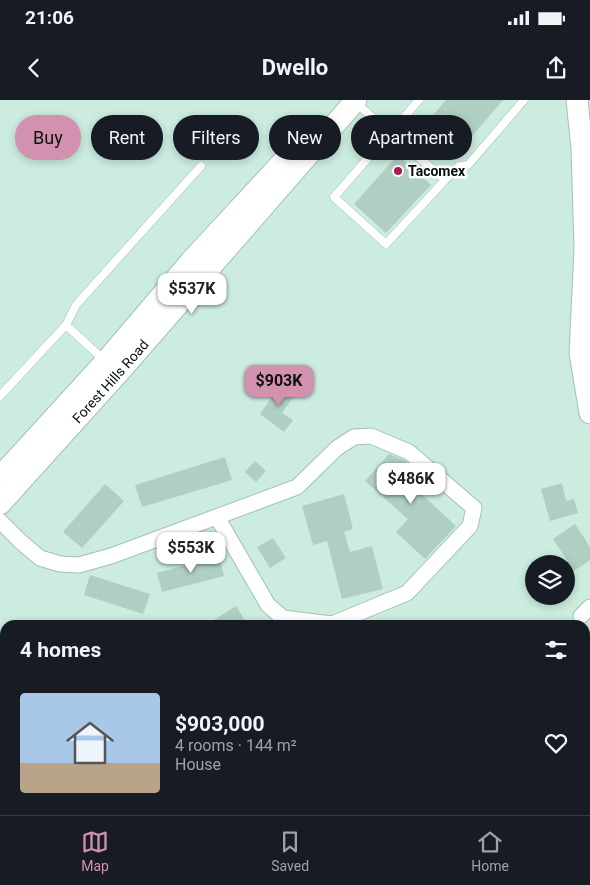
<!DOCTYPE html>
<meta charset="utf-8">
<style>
:root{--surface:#171b24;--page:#20242c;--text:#f1f3f6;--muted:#9ea1a6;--line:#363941;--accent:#d191af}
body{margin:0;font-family:Roboto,sans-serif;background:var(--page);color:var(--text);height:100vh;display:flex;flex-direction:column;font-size:19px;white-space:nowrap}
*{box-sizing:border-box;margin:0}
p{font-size:16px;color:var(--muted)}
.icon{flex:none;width:28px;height:28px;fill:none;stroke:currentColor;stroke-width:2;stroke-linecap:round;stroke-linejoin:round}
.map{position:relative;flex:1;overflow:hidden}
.drawer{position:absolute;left:0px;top:520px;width:590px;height:195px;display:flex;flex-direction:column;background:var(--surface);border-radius:15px 15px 0 0;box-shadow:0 2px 8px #0003}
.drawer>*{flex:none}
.hud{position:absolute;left:15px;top:15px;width:560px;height:45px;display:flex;gap:10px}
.tools{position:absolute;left:525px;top:455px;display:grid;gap:10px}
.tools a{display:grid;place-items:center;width:50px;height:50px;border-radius:50%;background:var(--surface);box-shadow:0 2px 8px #0003;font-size:25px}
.price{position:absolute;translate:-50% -42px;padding:0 11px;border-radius:10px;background:#fff;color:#222;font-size:16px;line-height:32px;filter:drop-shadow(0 1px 2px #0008)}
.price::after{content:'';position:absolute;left:50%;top:30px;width:15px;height:11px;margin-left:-8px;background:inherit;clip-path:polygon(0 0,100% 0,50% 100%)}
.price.active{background:var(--accent);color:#111}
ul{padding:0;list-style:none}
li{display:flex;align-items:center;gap:15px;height:125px;padding:0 20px}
li span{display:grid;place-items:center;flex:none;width:140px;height:100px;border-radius:5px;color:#555}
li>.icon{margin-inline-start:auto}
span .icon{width:60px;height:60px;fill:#fffc;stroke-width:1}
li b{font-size:21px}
h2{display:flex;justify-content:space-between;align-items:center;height:60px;padding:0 20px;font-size:21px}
.tag{padding:0 18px;border-radius:22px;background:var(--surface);box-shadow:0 2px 8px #0003;font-size:18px;line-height:45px}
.tag.active{background:var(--accent);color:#111}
.status{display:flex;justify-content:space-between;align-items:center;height:35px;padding:0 25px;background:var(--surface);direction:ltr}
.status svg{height:14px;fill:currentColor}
header{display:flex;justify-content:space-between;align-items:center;height:65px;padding:0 20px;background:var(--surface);font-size:22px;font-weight:700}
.tabs{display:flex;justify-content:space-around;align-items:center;height:70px;border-top:1px solid var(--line);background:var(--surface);font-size:14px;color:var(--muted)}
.tabs a{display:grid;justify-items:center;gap:2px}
.tabs .active{color:var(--accent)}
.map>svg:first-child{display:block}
.building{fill:#afcfc2}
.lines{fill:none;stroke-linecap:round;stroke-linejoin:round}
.lane-casing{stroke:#a2c1b5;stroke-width:9}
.street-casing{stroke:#a2c1b5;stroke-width:17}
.secondary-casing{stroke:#a2c1b5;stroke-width:23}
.lane{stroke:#fff;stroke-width:8}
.street{stroke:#fff;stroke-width:15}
.secondary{stroke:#fff;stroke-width:21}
.poi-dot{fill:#a91a58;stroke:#fff;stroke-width:2}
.labels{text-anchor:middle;stroke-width:5;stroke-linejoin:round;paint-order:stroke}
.poi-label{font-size:14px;font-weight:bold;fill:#07120e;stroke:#fff;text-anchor:start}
.street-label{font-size:14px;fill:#07120e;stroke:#fff}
</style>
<div class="status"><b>21:06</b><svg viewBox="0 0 49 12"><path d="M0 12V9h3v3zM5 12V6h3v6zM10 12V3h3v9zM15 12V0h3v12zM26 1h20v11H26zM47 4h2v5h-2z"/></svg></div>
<header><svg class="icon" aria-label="back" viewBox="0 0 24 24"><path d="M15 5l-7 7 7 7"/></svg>Dwello<svg class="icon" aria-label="share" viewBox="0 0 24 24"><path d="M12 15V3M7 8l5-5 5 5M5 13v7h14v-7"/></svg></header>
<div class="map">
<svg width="590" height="715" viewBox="0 0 590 715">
<rect width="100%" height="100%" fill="#cbecdf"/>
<g class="building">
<polygon points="446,0 503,0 455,56 422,28"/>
<polygon points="398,55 431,85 386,133 354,104"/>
<polygon points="283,282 297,292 282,313 293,320 284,332 260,314"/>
<polygon points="389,354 404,360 423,376 414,387 456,426 425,459 396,432 408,419 365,381"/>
<polygon points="225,357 232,380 142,407 135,385"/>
<polygon points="255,361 266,371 256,382 245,372"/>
<polygon points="562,383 566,401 574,399 578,413 550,421 541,389"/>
<polygon points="105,384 124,401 82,448 63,432"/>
<polygon points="344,394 353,429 344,432 350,452 372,446 383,489 342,499 327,441 313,445 302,406"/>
<polygon points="575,424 590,447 590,460 574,471 553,439"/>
<polygon points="273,438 286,458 270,468 257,447"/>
<polygon points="219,456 224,476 162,492 157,473"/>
<polygon points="90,475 150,494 143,514 84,495"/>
<polygon points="236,506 248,525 206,525"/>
</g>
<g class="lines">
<g class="lane-casing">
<g id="lane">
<polyline points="419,0 334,97 386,144 445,80"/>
<polyline points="356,3 445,80 459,66 468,65 524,0"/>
<polyline points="66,225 76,205 201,66"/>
<polyline points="0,296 66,225 105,261"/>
<polyline points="0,615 5,596"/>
<polyline points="0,644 2,659 5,662"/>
<polyline points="0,698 5,697"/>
<polyline points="67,710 77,715"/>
<polyline points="159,715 162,710"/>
</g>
</g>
<g class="street-casing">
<g id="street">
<polyline points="0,421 20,441 40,458 60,464 79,465 111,456 297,387 337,348 354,337 371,336 409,352 474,408 470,426 407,493 332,524 283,518 268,505 217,417"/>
<polyline points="581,516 590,507"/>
<polyline points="570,710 570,715"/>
</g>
</g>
<g class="secondary-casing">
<g id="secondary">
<polyline points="577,0 582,48 585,149 580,253 590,313"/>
<polyline points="0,377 105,262 191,161 289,55"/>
<path id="s1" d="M0 404 121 270 356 0"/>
</g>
</g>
<use href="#lane" class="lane"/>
<use href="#street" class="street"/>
<use href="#secondary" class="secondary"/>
</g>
<circle class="poi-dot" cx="398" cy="71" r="5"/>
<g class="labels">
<g class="poi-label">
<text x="408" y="76">Tacomex</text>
</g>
<g class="street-label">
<text dy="5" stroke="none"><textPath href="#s1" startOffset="165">Forest Hills Road</textPath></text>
</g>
</g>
</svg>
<div class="tools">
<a><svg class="icon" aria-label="layers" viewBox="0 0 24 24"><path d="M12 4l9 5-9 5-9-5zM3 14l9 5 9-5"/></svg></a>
</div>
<b class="price" style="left:192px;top:215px">$537K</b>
<b class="price active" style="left:279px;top:307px">$903K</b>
<b class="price" style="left:411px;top:405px">$486K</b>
<b class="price" style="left:191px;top:474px">$553K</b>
<div class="hud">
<a class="tag active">Buy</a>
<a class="tag">Rent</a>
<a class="tag">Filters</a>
<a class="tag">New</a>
<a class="tag">Apartment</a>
</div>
<section class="drawer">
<h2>4 homes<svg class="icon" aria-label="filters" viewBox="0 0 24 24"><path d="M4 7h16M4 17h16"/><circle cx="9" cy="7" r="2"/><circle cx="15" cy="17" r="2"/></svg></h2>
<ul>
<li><span style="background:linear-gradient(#a9c7e8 70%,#b9a48a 0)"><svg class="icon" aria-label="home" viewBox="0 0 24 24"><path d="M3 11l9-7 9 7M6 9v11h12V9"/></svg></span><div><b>$903,000</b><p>4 rooms · 144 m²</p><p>House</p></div><svg class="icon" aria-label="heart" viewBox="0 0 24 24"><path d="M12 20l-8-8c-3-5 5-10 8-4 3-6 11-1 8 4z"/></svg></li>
</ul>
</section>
</div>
<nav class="tabs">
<a class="active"><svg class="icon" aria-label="map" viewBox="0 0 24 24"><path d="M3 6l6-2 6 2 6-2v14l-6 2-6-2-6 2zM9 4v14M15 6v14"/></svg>Map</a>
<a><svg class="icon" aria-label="saved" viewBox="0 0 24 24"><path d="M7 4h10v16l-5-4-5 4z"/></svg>Saved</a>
<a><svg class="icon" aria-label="home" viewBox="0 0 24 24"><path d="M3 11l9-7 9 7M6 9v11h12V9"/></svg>Home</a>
</nav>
